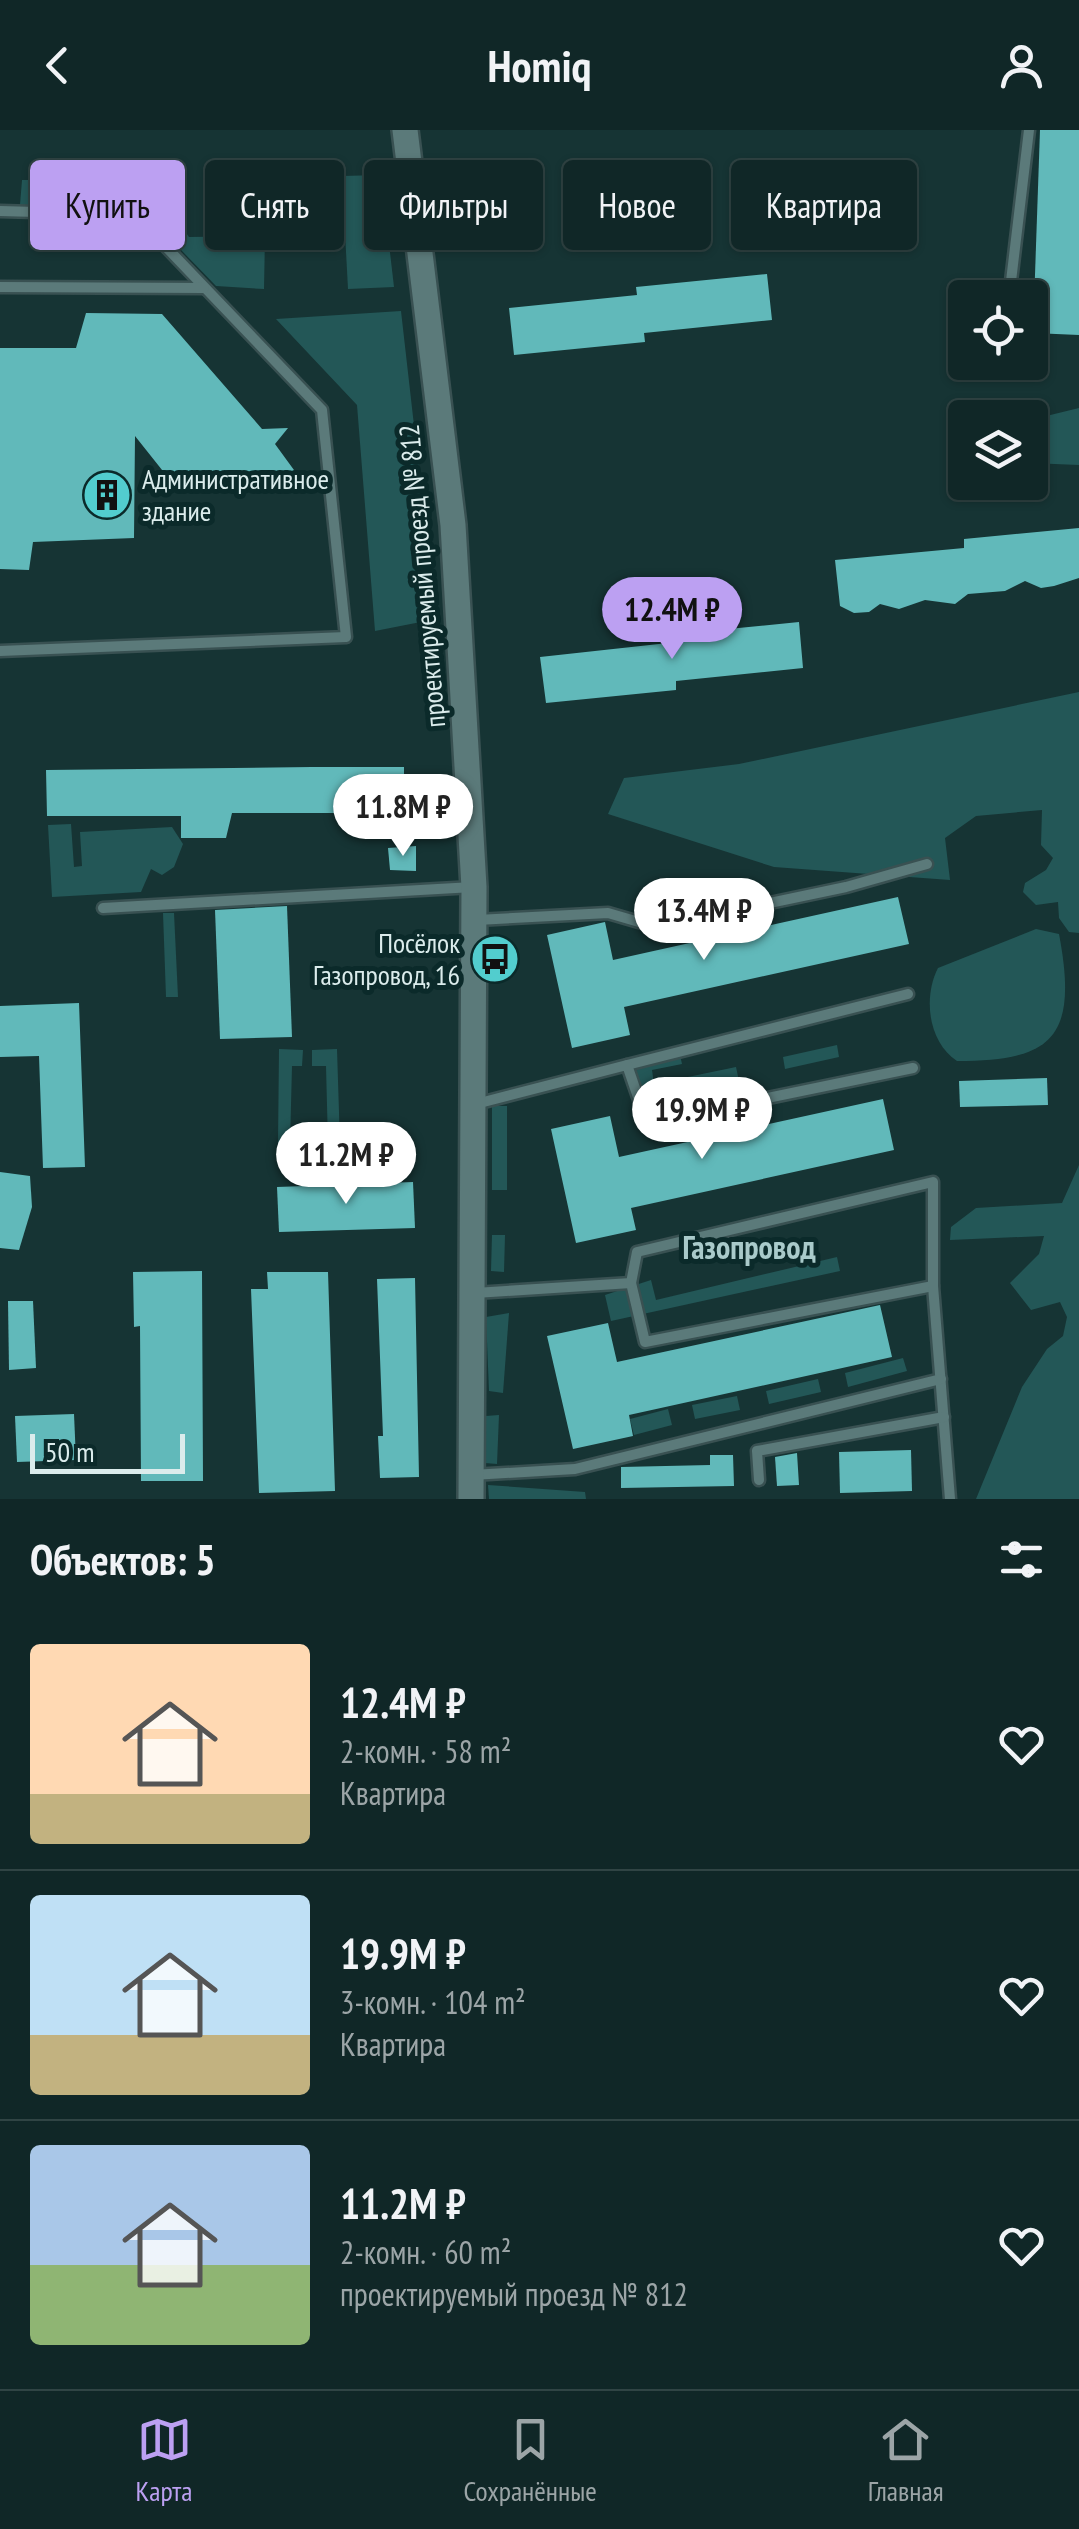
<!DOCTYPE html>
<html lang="ru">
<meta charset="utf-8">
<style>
:root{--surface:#102727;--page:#1e3333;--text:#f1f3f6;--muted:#9ca5a7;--line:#304444;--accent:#bca0f2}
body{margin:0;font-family:"PT Sans Narrow",sans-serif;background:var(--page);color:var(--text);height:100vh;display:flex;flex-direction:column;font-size:38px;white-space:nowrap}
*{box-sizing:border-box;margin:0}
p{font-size:32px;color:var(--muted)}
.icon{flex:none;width:55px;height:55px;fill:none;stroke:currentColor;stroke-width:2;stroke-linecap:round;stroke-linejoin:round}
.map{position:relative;height:1369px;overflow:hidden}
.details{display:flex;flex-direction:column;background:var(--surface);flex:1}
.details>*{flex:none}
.guide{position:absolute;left:30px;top:30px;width:1020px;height:90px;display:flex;gap:20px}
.tools{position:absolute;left:948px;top:150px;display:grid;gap:20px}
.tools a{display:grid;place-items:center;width:100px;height:100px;border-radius:10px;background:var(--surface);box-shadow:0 2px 8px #0004,0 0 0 2px var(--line);font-size:50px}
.scale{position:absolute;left:30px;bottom:25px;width:155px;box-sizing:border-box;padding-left:10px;border:5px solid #dbecec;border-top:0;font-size:28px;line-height:35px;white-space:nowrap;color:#dbecec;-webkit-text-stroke:8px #0b2a2a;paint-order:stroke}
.price{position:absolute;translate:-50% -85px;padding:0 22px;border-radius:35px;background:#fff;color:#222;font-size:32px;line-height:65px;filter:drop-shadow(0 2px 5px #0008)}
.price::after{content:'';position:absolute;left:50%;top:60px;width:30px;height:22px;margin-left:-15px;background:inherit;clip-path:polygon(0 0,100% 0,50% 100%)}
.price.active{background:var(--accent);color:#111}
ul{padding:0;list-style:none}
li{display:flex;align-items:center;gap:30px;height:250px;padding:0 30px}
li+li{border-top:2px solid var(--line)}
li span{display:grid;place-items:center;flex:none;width:280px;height:200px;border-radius:10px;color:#555}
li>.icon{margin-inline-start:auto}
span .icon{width:120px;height:120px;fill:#fffc;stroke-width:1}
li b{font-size:42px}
h2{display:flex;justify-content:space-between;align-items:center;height:120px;padding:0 30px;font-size:42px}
.tag{padding:0 35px;border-radius:10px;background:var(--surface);box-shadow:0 2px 8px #0004,0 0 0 2px var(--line);font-size:35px;line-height:90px}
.tag.active{background:var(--accent);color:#111}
header{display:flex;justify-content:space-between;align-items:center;height:130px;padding:0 30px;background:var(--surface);font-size:45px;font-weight:700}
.dock{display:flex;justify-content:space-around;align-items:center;height:140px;border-top:2px solid var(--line);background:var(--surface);font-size:28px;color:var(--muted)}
.dock a{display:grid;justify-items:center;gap:5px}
.dock .active{color:var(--accent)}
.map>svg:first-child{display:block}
.green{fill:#235757}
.building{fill:#61b9ba}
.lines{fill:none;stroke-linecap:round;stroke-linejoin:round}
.lane-casing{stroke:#395152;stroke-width:15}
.secondary-casing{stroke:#395152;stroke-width:30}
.lane{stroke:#5b7a7a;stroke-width:10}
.secondary{stroke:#5b7a7a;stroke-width:25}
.labels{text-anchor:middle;stroke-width:10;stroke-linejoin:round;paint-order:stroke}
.poi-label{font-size:28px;fill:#dbecec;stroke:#0b2a2a;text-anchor:start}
.street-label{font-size:28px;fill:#dbecec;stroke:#0b2a2a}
.quarter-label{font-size:32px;font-weight:bold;fill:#a9caca;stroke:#0b2a2a}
</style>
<header><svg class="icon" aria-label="back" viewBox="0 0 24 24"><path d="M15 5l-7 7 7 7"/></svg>Homiq<svg class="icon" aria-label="person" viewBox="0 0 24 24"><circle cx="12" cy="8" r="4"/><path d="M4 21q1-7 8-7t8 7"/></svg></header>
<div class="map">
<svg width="1079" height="1369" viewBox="0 0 1079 1369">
<rect width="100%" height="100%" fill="#163434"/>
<g class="green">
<polygon points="381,45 394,157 348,159 342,46"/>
<polygon points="22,50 172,50 173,84 189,107 265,106 264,159 216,156 151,89 114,78 20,75"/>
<polygon points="401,181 436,489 375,501 357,275 276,189"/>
<polygon points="1079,278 1079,335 1030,333 1030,290"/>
<polygon points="1079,562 1079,803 1069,802 1059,788 1058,772 1036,775 1023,762 1025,753 1046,740 1053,728 1041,715 1042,680 976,686 945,708 950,750 774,737 608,684 624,648 739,634"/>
<polygon points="71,694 74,737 82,736 80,702 172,697 183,714 174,737 162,745 151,739 141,762 52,767 48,695"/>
<polygon points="163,783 174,783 178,867 166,867"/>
<path d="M1036 799 1059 804C1079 909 1051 931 957 931 928 912 923 867 938 838Z"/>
<polygon points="837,915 839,927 785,939 783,927"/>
<polygon points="279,919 303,920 302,936 292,936 290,1014 278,1014"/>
<polygon points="337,919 340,1014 328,1014 326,936 312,936 312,920"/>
<polygon points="680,925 682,934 652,940 654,954 736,937 739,951 642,972 634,935"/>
<rect x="492" y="976" width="15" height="84"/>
<polygon points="1079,1035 1079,1369 976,1369 1022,1257 1047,1219 1063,1206 1067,1187 1060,1172 1031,1180 1010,1153 1039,1124 1044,1106 950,1110 951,1097 976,1078 1062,1073"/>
<polygon points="492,1105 505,1105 504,1142 491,1141"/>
<polygon points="837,1127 840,1141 611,1191 605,1165 651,1150 656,1170"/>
<polygon points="509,1183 503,1263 489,1261 486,1187"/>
<polygon points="903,1228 907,1241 848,1257 845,1243"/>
<polygon points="818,1249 821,1262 769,1274 766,1261"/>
<polygon points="737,1266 740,1280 695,1289 692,1275"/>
<polygon points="668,1279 672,1295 634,1305 630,1289"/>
<polygon points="499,1285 497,1334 485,1333 486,1286"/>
<polygon points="488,1355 585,1362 586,1369 489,1369"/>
</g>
<g class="building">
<polygon points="1040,0 1079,0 1079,205 1033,203"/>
<polygon points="767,144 772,190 644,203 645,212 514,225 509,178 637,165 636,157"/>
<polygon points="86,183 162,184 262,299 288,298 275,314 302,351 238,349 225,362 209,347 170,350 135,306 134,408 33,412 29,440 0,439 0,218 76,218"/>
<polygon points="1079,398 1079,448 1054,456 1041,458 1025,451 1005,461 968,464 955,474 925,470 899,479 880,474 869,482 854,483 840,476 835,430 964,418 964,409"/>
<polygon points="799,492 803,538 676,551 676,560 546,573 540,527 668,513 667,505"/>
<polygon points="312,637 404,637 404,683 232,683 226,708 181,708 181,686 47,686 46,640"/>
<polygon points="416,716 416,741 390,740 388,718"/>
<polygon points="898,767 909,814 624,877 630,905 572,918 547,805 605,792 613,830"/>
<polygon points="287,776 292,907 220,909 215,780"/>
<polygon points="79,873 85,1037 43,1038 39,926 0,927 0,876"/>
<polygon points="1047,948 1048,975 960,977 959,951"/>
<polygon points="883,969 894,1020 631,1078 636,1100 576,1113 551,999 610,986 619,1027"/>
<polygon points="0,1042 30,1046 32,1077 19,1120 0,1118"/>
<polygon points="413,1052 415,1098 279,1102 277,1057"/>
<polygon points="202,1141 203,1351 141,1351 140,1196 134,1197 133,1142"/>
<polygon points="267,1142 328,1142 335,1361 259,1363 251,1159 268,1159"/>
<polygon points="415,1148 419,1347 380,1348 378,1306 383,1306 377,1149"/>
<polygon points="8,1171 33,1171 36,1238 9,1240"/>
<polygon points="880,1175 892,1227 629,1285 633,1306 573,1319 547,1206 608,1193 617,1232"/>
<polygon points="74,1284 76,1330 17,1332 15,1286"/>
<polygon points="911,1320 912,1361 840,1363 839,1322"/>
<polygon points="797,1323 799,1355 777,1356 775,1327"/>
<polygon points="710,1325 733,1325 734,1356 621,1358 621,1337 710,1335"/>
</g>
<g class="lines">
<g class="lane-casing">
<g id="lane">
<polyline points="0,81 109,84 145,95 322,280 346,507 0,521"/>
<polyline points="0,157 204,158"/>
<polyline points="1009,168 1029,0"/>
<polyline points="103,778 473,757"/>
<polyline points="477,790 608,783 656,797 846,757 927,734"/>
<polyline points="627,935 908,864"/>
<polyline points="472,975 627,935 647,993 913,938"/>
<polyline points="631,1153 645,1212 933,1156"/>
<polyline points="475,1163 631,1153 637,1122 933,1052 933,1156 950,1369"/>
<polyline points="472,1345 575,1339 941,1249"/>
<polyline points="759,1350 757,1321 944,1287"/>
</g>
</g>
<g class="secondary-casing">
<polyline id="secondary" points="405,0 453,395 474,757 471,1369"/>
</g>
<use href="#lane" class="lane"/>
<use href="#secondary" class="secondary"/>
</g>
<defs>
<g id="building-disc" transform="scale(2.5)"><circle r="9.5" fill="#52cdce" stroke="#0b2a2a"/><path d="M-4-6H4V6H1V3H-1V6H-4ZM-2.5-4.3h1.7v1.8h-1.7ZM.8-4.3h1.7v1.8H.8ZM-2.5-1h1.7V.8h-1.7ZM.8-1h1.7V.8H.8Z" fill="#111"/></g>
<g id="bus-disc" transform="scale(2.5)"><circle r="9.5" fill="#52cdce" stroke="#0b2a2a"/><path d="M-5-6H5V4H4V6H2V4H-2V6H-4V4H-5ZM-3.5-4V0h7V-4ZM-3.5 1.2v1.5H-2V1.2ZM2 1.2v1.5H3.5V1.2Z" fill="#111"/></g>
</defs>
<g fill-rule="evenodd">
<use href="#building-disc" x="107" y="365"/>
<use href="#bus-disc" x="495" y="829"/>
</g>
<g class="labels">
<g class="poi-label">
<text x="142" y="359">Административное<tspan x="142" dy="32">здание</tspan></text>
<text x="460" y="823" text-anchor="end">Посёлок<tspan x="460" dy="32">Газопровод, 16</tspan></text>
</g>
<g class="street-label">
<text transform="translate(422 446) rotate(-95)" y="10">проектируемый проезд № 812</text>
</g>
<g class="quarter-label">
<text x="749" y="1129">Газопровод</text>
</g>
</g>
</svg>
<div class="tools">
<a><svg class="icon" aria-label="locate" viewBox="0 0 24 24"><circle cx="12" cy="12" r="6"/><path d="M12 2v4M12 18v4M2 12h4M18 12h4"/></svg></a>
<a><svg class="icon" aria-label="layers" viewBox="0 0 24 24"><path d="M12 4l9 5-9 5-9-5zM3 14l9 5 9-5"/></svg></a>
</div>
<div class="scale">50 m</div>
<b class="price active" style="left:672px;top:532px">12.4M ₽</b>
<b class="price" style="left:403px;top:729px">11.8M ₽</b>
<b class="price" style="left:704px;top:833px">13.4M ₽</b>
<b class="price" style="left:702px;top:1032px">19.9M ₽</b>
<b class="price" style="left:346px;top:1077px">11.2M ₽</b>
<div class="guide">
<a class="tag active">Купить</a>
<a class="tag">Снять</a>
<a class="tag">Фильтры</a>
<a class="tag">Новое</a>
<a class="tag">Квартира</a>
</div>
</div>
<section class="details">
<h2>Объектов: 5<svg class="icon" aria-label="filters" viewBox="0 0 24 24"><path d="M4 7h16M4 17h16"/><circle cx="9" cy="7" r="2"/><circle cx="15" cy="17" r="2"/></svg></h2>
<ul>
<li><span style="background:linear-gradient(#ffd9b3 75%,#c2b280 0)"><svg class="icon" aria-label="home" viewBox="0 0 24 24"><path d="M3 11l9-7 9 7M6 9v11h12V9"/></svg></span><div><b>12.4M ₽</b><p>2-комн. · 58 m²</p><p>Квартира</p></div><svg class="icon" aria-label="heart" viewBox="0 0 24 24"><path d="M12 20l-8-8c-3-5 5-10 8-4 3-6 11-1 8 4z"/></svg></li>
<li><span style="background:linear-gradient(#bfe0f5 70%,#c2b280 0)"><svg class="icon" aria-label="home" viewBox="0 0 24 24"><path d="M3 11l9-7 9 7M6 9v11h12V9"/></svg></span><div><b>19.9M ₽</b><p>3-комн. · 104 m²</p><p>Квартира</p></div><svg class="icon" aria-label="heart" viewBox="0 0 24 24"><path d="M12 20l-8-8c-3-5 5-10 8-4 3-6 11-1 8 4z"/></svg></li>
<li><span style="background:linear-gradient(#a9c7e8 60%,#8fb573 0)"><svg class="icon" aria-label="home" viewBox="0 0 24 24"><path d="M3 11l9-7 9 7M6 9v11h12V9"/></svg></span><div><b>11.2M ₽</b><p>2-комн. · 60 m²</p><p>проектируемый проезд № 812</p></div><svg class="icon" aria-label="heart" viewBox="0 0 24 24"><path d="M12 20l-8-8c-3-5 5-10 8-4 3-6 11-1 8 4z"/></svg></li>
</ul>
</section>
<nav class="dock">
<a class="active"><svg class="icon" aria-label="map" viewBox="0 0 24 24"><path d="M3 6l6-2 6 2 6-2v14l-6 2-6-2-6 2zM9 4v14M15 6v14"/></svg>Карта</a>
<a><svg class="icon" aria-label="saved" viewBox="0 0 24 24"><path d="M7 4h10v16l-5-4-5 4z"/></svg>Сохранённые</a>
<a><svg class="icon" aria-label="home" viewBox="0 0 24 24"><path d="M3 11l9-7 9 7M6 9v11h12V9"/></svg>Главная</a>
</nav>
